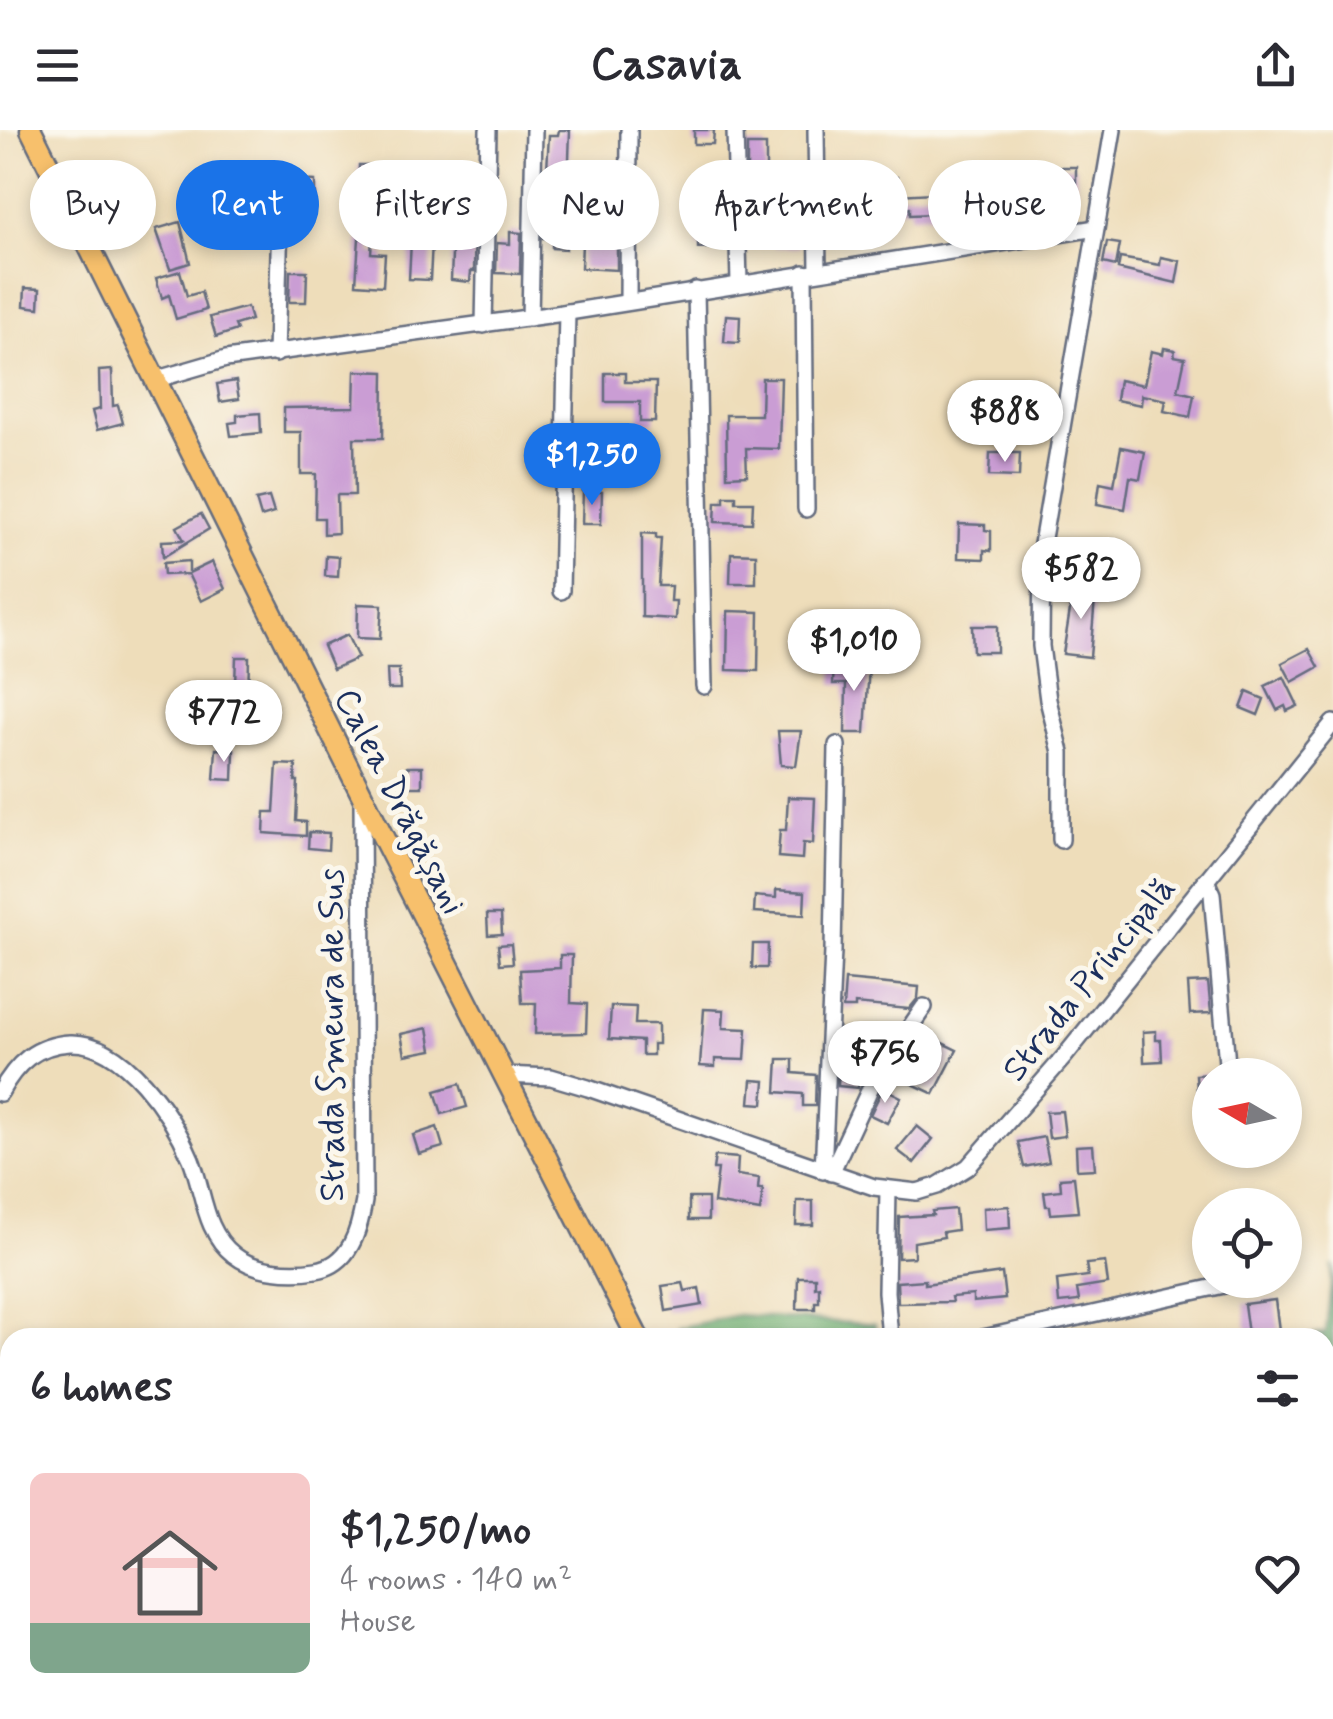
<!DOCTYPE html>
<meta charset="utf-8">
<style>
:root{--surface:#fff;--page:#f7f7f7;--text:#2b2b33;--muted:#7c7c81;--accent:#1a73e8}
body{margin:0;font-family:Mynerve,sans-serif;background:var(--page);color:var(--text);height:100vh;display:flex;flex-direction:column;font-size:38px;white-space:nowrap}
*{box-sizing:border-box;margin:0}
p{font-size:32px;color:var(--muted)}
.icon{flex:none;width:55px;height:55px;fill:none;stroke:currentColor;stroke-width:2;stroke-linecap:round;stroke-linejoin:round}
.map{position:relative;flex:1;overflow:hidden}
.drawer{position:absolute;left:0px;top:1198px;width:1335px;height:392px;display:flex;flex-direction:column;background:var(--surface);border-radius:30px 30px 0 0;box-shadow:0 5px 15px #0003}
.drawer>*{flex:none}
.banner{position:absolute;left:30px;top:30px;width:1275px;height:90px;display:flex;gap:20px}
.needle{width:65px;rotate:279deg}
.tools{position:absolute;left:1192px;top:928px;display:grid;gap:20px}
.tools a{display:grid;place-items:center;width:110px;height:110px;border-radius:50%;background:var(--surface);box-shadow:0 5px 15px #0003;font-size:50px}
.price{position:absolute;translate:-50% -85px;padding:0 22px;border-radius:35px;background:#fff;color:#222;font-size:32px;line-height:65px;filter:drop-shadow(0 2px 5px #0008)}
.price::after{content:'';position:absolute;left:50%;top:60px;width:30px;height:22px;margin-left:-15px;background:inherit;clip-path:polygon(0 0,100% 0,50% 100%)}
.price.current{background:var(--accent);color:#fff}
ul{padding:0;list-style:none}
li{display:flex;align-items:center;gap:30px;height:250px;padding:0 30px}
li span{display:grid;place-items:center;flex:none;width:280px;height:200px;border-radius:15px;color:#555}
li>.icon{margin-inline-start:auto}
span .icon{width:120px;height:120px;fill:#fffc;stroke-width:1}
li b{font-size:42px}
h2{display:flex;justify-content:space-between;align-items:center;height:120px;padding:0 30px;font-size:42px}
.tag{padding:0 35px;border-radius:45px;background:var(--surface);box-shadow:0 5px 15px #0003;font-size:35px;line-height:90px}
.tag.current{background:var(--accent);color:#fff}
header{display:flex;justify-content:space-between;align-items:center;height:130px;padding:0 30px;background:var(--surface);font-size:45px;font-weight:800}
.map>svg:first-child{display:block}
.forest{fill:#6fb072;stroke:#457068;stroke-width:2.5}
.building{fill:#ca9dd4}
.lines{fill:none;stroke-linecap:round;stroke-linejoin:round}
.minor-casing{stroke:#656c7e;stroke-width:20}
.major-casing{stroke:#656c7e;stroke-width:25}
.minor{stroke:#fff;stroke-width:15}
.major{stroke:#f7c06c;stroke-width:20}
.labels{text-anchor:middle;stroke-width:10;stroke-linejoin:round;paint-order:stroke}
.street-label{font-size:35px;fill:#1b2f5e;stroke:#fbf7ec}
</style>
<header><svg class="icon" aria-label="menu" viewBox="0 0 24 24"><path d="M4 6h16M4 12h16M4 18h16"/></svg>Casavia<svg class="icon" aria-label="share" viewBox="0 0 24 24"><path d="M12 15V3M7 8l5-5 5 5M5 13v7h14v-7"/></svg></header>
<div class="map">
<svg width="1333" height="1589" viewBox="0 0 1333 1589">
<rect width="100%" height="100%" fill="#fbf7ec"/>
<filter id="ink" filterUnits="userSpaceOnUse"><feTurbulence type="fractalNoise" baseFrequency=".01" numOctaves="2"/><feDisplacementMap in="SourceGraphic" scale="20" xChannelSelector="R" yChannelSelector="G"/><feConvolveMatrix kernelMatrix="1 2 1 2 8 2 1 2 1" color-interpolation-filters="sRGB"/></filter>
<filter id="wash" filterUnits="userSpaceOnUse"><feTurbulence type="fractalNoise" baseFrequency=".0048" numOctaves="4" result="noise"/><feDisplacementMap in="SourceGraphic" scale="40" xChannelSelector="R" yChannelSelector="G"/><feGaussianBlur stdDeviation="2.25" result="paint"/><feColorMatrix in="noise" values="0 0 0 0 0 0 0 0 0 0 0 0 0 0 0 0 0 1.4 0 .05"/><feComposite in="paint" operator="in"/></filter>
<g filter="url(#wash)">
<rect width="100%" height="100%" fill="#eeddba"/>
<g class="forest">
<polygon points="1333,1135 1333,1589 727,1589 727,1580 1325,1580 1325,1208 1304,1207 1326,1203"/>
<polygon points="738,1185 875,1195 875,1207 672,1207 678,1198"/>
<polygon points="466,1580 591,1580 662,1589 463,1589"/>
</g>
<g id="blocks">
<g class="building">
<polygon points="559,0 570,0 566,119 552,118 552,108 543,108 549,5 558,5"/>
<polygon points="694,0 714,0 713,14 694,14"/>
<rect x="747" y="15" width="19" height="29"/>
<polygon points="359,35 371,35 371,65 358,65"/>
<polygon points="1057,37 1076,37 1076,60 1057,61"/>
<polygon points="897,47 898,65 933,63 934,84 910,85 910,78 875,80 874,48"/>
<polygon points="455,49 475,50 474,141 471,141 470,152 451,150"/>
<polygon points="294,50 315,51 315,79 293,78"/>
<polygon points="1011,52 1013,77 987,79 985,54"/>
<polygon points="698,56 720,56 719,94 724,94 724,118 698,118"/>
<polygon points="752,79 764,79 764,84 769,84 769,94 799,94 799,117 774,117 774,110 749,110 748,84 752,84"/>
<polygon points="180,92 190,133 170,139 156,99"/>
<polygon points="510,102 521,103 520,144 496,143 497,113 510,114"/>
<polygon points="359,108 372,109 371,123 385,124 383,156 356,154"/>
<polygon points="411,111 432,112 430,150 409,149"/>
<polygon points="582,112 617,113 617,140 581,138"/>
<polygon points="1107,112 1120,114 1116,136 1103,133"/>
<polygon points="1161,127 1180,131 1176,153 1118,139 1120,128 1160,135"/>
<polygon points="180,141 187,166 201,162 206,180 176,189 169,165 162,168 156,148"/>
<polygon points="290,141 307,141 306,172 289,172"/>
<polygon points="25,158 40,159 39,178 24,176"/>
<polygon points="247,177 251,190 235,195 237,200 216,207 210,187"/>
<polygon points="726,185 740,186 739,213 724,212"/>
<polygon points="1164,218 1175,220 1174,226 1185,228 1178,261 1194,265 1190,287 1164,281 1166,270 1142,265 1141,275 1116,270 1119,250 1144,255 1151,221 1163,224"/>
<polygon points="112,240 113,276 118,275 123,293 97,300 92,281 100,279 99,241"/>
<polygon points="355,241 384,242 383,308 354,308 355,365 337,365 338,403 324,404 324,388 315,388 316,344 301,344 301,302 284,302 284,278 354,277"/>
<polygon points="605,243 625,243 625,252 656,252 655,292 640,292 640,272 605,272"/>
<polygon points="762,248 781,248 779,319 746,318 747,345 727,346 726,285 761,285"/>
<polygon points="236,251 239,269 220,272 217,254"/>
<polygon points="260,283 261,303 231,306 229,293 237,292 237,285"/>
<polygon points="1121,317 1145,322 1140,349 1130,347 1125,379 1097,374 1100,352 1114,355"/>
<polygon points="990,323 1020,323 1019,347 989,346"/>
<polygon points="583,361 602,362 601,394 582,394"/>
<polygon points="724,366 736,366 736,372 753,372 752,393 715,392 716,372 724,372"/>
<polygon points="269,367 274,383 261,387 256,370"/>
<polygon points="201,384 209,399 163,427 162,411 184,410 177,397"/>
<polygon points="959,394 985,395 985,400 991,401 991,421 984,420 984,429 958,428"/>
<polygon points="642,403 656,404 656,408 661,408 658,456 671,456 670,471 676,471 675,489 642,487"/>
<polygon points="731,423 756,424 756,453 730,453"/>
<polygon points="326,426 339,427 338,447 325,446"/>
<polygon points="189,431 189,443 212,432 225,459 201,471 188,444 164,445 163,433"/>
<polygon points="1074,455 1096,457 1090,527 1063,524"/>
<polygon points="358,474 382,475 380,509 357,508"/>
<polygon points="728,481 759,482 758,541 727,540"/>
<polygon points="972,496 997,496 997,522 973,522"/>
<polygon points="347,505 358,528 333,539 323,516"/>
<polygon points="1309,519 1319,537 1292,552 1282,533"/>
<polygon points="236,527 249,527 248,569 255,570 255,592 245,592 245,605 233,605"/>
<polygon points="834,533 869,535 865,603 845,603 846,554 833,554"/>
<polygon points="387,539 399,539 400,559 388,559"/>
<polygon points="1284,547 1298,576 1287,581 1285,576 1277,580 1265,556"/>
<polygon points="1247,562 1264,569 1258,585 1241,578"/>
<polygon points="778,601 801,601 796,636 781,635"/>
<polygon points="216,619 234,620 233,650 214,649"/>
<polygon points="277,634 296,635 295,651 298,651 296,691 306,692 306,706 264,703 265,682 274,682"/>
<rect x="407" y="637" width="15" height="20"/>
<polygon points="788,667 815,668 813,714 803,713 802,729 778,727 780,700 786,700"/>
<polygon points="309,702 329,703 328,720 308,718"/>
<polygon points="776,760 805,762 804,785 754,782 755,766 776,768"/>
<polygon points="487,784 501,784 502,804 488,805"/>
<polygon points="511,814 513,833 500,834 498,815"/>
<polygon points="753,814 768,814 767,838 752,838"/>
<polygon points="560,825 572,825 571,873 587,874 586,903 535,904 536,873 522,873 520,840 560,838"/>
<polygon points="845,850 919,857 918,868 909,879 855,874 855,878 843,878"/>
<polygon points="1208,852 1211,883 1190,884 1188,853"/>
<polygon points="611,876 636,877 635,894 658,894 658,914 653,914 653,925 642,925 642,911 609,909"/>
<polygon points="704,879 724,880 723,898 747,899 745,930 715,929 715,937 700,936"/>
<polygon points="428,898 432,920 405,925 401,904"/>
<polygon points="1156,901 1156,910 1161,910 1162,931 1144,932 1143,902"/>
<polygon points="930,907 957,920 934,964 906,951"/>
<polygon points="843,922 855,923 854,931 860,932 858,958 838,956 839,930 843,930"/>
<polygon points="778,929 793,929 793,943 816,945 815,976 803,976 803,964 776,962"/>
<polygon points="1196,945 1210,944 1210,976 1198,977"/>
<polygon points="752,950 765,951 763,974 750,973"/>
<polygon points="460,954 467,977 442,984 435,961"/>
<polygon points="883,958 901,967 887,993 870,985"/>
<polygon points="1062,981 1065,1006 1049,1008 1046,982"/>
<polygon points="917,996 933,1009 914,1033 897,1020"/>
<polygon points="437,997 443,1017 419,1024 413,1005"/>
<polygon points="1044,1007 1049,1032 1024,1037 1018,1012"/>
<polygon points="1093,1015 1095,1039 1077,1040 1076,1016"/>
<polygon points="715,1026 738,1028 737,1045 759,1048 758,1059 763,1059 760,1081 714,1073 718,1039 713,1039"/>
<polygon points="1074,1047 1078,1082 1051,1084 1050,1076 1046,1076 1044,1062 1061,1060 1060,1048"/>
<rect x="689" y="1068" width="19" height="22"/>
<polygon points="797,1071 813,1071 813,1095 796,1095"/>
<polygon points="1009,1076 1010,1098 984,1100 983,1078"/>
<polygon points="955,1079 957,1100 943,1102 944,1107 914,1112 914,1127 898,1128 899,1087 933,1085 932,1081"/>
<polygon points="1105,1132 1108,1154 1077,1159 1079,1171 1059,1173 1057,1150 1088,1146 1086,1134"/>
<polygon points="1002,1143 1005,1169 973,1172 973,1165 951,1167 952,1172 898,1173 897,1152 925,1150 925,1154"/>
<polygon points="798,1147 815,1147 815,1157 819,1156 819,1172 815,1172 815,1179 797,1179"/>
<polygon points="683,1153 685,1161 699,1158 702,1175 666,1181 662,1156"/>
<polygon points="1275,1170 1279,1200 1248,1204 1244,1174"/>
</g>
</g>
</g>
<g filter="url(#ink)">
<use href="#blocks" fill-opacity="0" stroke="#656c7e" stroke-width="2.5"/>
<g class="lines">
<g class="minor-casing">
<g id="minor">
<polyline points="735,0 739,153"/>
<polyline points="816,0 818,141"/>
<polyline points="804,143 806,379"/>
<polyline points="696,160 704,556"/>
<polyline points="628,172 629,0"/>
<polyline points="530,188 534,0"/>
<polyline points="484,195 488,0"/>
<polyline points="276,224 281,56"/>
<polyline points="154,250 226,229 556,184 1096,98"/>
<polyline points="561,461 567,182"/>
<polyline points="1061,710 1061,622 1048,570 1041,516 1042,414 1113,0"/>
<polyline points="1206,750 1212,764 1228,945"/>
<polyline points="504,945 551,947 588,958 874,1057 917,1062 937,1056 968,1037 1064,927 1333,593"/>
<path d="M0 963C16 933 36 915 70 913 124 911 172 985 191 1029 204 1062 204 1102 234 1125 255 1142 291 1144 316 1140 350 1135 359 1101 364 1071L362 667"/>
<polyline points="823,1041 833,821 837,615"/>
<polyline points="831,1043 875,948 924,877"/>
<polyline points="888,1060 886,1162 890,1208"/>
<polyline points="983,1208 1247,1150"/>
</g>
</g>
<g class="major-casing">
<g id="major">
<polyline points="31,0 385,711 638,1208"/>
<polyline points="715,1589 715,1580"/>
</g>
</g>
<use href="#minor" class="minor"/>
<use href="#major" class="major"/>
</g>
</g>
<g class="labels">
<g class="street-label">
<text transform="translate(401 671) rotate(63)" y="12">Calea Drăgășani</text>
<text transform="translate(1088 848) rotate(-51)" y="12">Strada Principală</text>
<text transform="translate(331 905) rotate(-90)" y="12">Strada Smeura de Sus</text>
</g>
</g>
</svg>
<div class="tools">
<a><svg class="needle" viewBox="-14 -14 28 28"><path d="M0-13l5 13h-10z" fill="#e53935"/><path d="M0 13l5-13h-10z" fill="#7c7c81"/></svg></a>
<a><svg class="icon" aria-label="locate" viewBox="0 0 24 24"><circle cx="12" cy="12" r="6"/><path d="M12 2v4M12 18v4M2 12h4M18 12h4"/></svg></a>
</div>
<b class="price" style="left:1005px;top:335px">$888</b>
<b class="price current" style="left:592px;top:378px">$1,250</b>
<b class="price" style="left:1081px;top:492px">$582</b>
<b class="price" style="left:854px;top:564px">$1,010</b>
<b class="price" style="left:224px;top:635px">$772</b>
<b class="price" style="left:885px;top:976px">$756</b>
<div class="banner">
<a class="tag">Buy</a>
<a class="tag current">Rent</a>
<a class="tag">Filters</a>
<a class="tag">New</a>
<a class="tag">Apartment</a>
<a class="tag">House</a>
</div>
<section class="drawer">
<h2>6 homes<svg class="icon" aria-label="filters" viewBox="0 0 24 24"><path d="M4 7h16M4 17h16"/><circle cx="9" cy="7" r="2"/><circle cx="15" cy="17" r="2"/></svg></h2>
<ul>
<li><span style="background:linear-gradient(#f6c9c9 75%,#7fa58c 0)"><svg class="icon" aria-label="home" viewBox="0 0 24 24"><path d="M3 11l9-7 9 7M6 9v11h12V9"/></svg></span><div><b>$1,250/mo</b><p>4 rooms · 140 m²</p><p>House</p></div><svg class="icon" aria-label="heart" viewBox="0 0 24 24"><path d="M12 20l-8-8c-3-5 5-10 8-4 3-6 11-1 8 4z"/></svg></li>
</ul>
</section>
</div>
